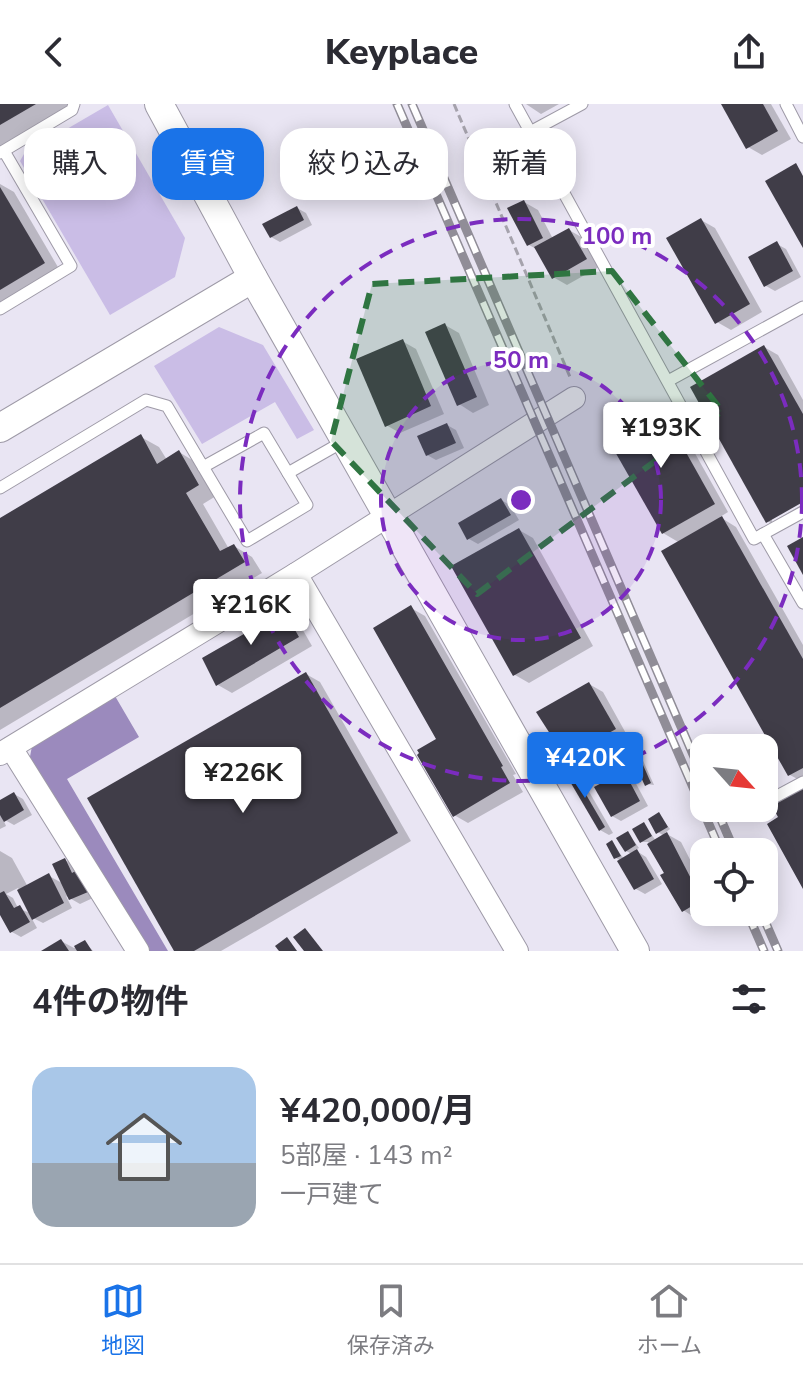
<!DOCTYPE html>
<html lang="ja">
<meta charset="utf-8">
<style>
:root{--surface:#fff;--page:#f7f7f7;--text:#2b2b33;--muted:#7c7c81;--line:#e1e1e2;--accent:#1a73e8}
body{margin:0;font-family:"Nunito Sans","Noto Sans JP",sans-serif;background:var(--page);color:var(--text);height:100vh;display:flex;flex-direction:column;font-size:30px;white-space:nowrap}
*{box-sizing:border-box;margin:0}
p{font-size:26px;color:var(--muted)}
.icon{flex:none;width:44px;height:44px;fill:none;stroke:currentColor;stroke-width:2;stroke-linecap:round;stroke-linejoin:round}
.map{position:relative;height:847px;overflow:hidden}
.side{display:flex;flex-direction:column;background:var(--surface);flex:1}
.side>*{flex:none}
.top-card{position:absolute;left:24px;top:24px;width:756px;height:72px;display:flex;gap:16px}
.needle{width:52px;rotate:117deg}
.buttons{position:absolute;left:690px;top:630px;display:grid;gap:16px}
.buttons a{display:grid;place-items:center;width:88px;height:88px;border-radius:16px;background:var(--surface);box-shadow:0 4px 20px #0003;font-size:40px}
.price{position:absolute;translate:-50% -68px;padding:0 18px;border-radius:8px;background:#fff;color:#222;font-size:26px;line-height:52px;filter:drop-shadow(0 2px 4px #0008)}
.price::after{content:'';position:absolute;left:50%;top:48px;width:24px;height:18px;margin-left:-12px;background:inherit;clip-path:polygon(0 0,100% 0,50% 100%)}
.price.active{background:var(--accent);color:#fff}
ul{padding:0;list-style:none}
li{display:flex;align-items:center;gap:24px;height:200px;padding:0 32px}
li span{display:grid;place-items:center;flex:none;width:224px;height:160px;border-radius:24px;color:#555}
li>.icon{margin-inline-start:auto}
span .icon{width:96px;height:96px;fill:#fffc;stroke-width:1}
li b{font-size:34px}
h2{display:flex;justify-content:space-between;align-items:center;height:96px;padding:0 32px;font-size:34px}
.chip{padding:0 28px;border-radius:24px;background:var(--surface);box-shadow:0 4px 20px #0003;font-size:28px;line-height:72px}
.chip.active{background:var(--accent);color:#fff}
header{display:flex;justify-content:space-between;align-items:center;height:104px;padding:0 32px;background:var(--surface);font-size:36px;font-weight:800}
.dock{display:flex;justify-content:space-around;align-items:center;height:112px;border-top:2px solid var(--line);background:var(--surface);font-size:22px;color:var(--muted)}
.dock a{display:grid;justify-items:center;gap:4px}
.dock .active{color:var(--accent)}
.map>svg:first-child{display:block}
.green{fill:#cabde6}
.water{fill:#9b8abd}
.shadow{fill:#0003;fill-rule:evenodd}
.building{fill:#403d48}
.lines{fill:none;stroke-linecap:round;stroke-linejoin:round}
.service-casing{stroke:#9e9aa7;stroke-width:13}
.minor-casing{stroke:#9e9aa7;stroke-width:24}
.tertiary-casing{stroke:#9e9aa7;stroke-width:30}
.path{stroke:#a5a2ac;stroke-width:3;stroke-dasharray:8 4;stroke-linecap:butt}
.service{stroke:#fff;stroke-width:11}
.minor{stroke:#fff;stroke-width:22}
.tertiary{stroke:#fff;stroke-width:28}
.rail-casing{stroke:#908d97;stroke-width:9}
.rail{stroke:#fff;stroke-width:6;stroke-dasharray:18;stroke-linecap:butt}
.marked{fill:#2f7541;fill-opacity:0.2;stroke:#2f7541;stroke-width:6;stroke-dasharray:16 10;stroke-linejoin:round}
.ring{fill:none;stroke:#7b2cbf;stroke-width:4;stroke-dasharray:14 10}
.centre{fill:#7b2cbf;stroke:#fff;stroke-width:4}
.ring-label{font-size:24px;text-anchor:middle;font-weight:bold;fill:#7b2cbf;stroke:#fff;stroke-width:8;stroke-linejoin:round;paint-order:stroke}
</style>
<header><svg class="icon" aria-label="back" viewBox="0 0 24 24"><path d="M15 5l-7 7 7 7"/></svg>Keyplace<svg class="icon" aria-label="share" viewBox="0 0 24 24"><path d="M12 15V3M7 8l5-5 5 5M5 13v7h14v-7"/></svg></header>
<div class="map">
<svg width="803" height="847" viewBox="0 0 803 847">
<rect width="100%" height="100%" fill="#e9e5f3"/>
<g class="green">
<polygon points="108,1 185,134 175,173 110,211 20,57 24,50"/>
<polygon points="219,223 263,241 314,326 297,335 275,298 202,340 154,262"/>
</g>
<polygon class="water" points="115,592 139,633 67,675 168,847 150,847 127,816 29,658 32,642"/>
<g class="shadow">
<polygon points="0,0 72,0 0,43"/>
<polygon points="526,0 559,0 541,10"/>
<polygon points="724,0 771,0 791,35 762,51 748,43"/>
<polygon points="510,32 524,40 541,68 517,82 503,74"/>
<polygon points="0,80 14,88 62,170 0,207"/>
<polygon points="524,98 538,106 553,135 569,126 583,134 599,163 567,181 553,173 538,146 529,141"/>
<polygon points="297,104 306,109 312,121 280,138 271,133"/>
<polygon points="701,116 715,124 762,208 731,226 717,218"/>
<polygon points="777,140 786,145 801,173 775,187 766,182"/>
<polygon points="445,221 459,229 489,301 473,309 459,300"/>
<polygon points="402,237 416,245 444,310 400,329 386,321"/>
<polygon points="764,243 778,251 803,296 803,395 772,413 772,418 803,400 803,413 781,425 767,417"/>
<polygon points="660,304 674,312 728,408 720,413 736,423 803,541 803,678 790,671 680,439 663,429"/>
<polygon points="447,321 456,326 464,344 436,356 427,351"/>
<polygon points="141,333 159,343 167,356 179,348 197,359 216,392 203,400 229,445 234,442 252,453 262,469 0,626 0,416"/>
<polygon points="501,396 510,401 519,416 478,440 469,435"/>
<polygon points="519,426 533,434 593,542 529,579 515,571"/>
<polygon points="411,504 425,512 516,670 513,671 523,688 468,719 454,711"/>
<polygon points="282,505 296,514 312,542 232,589 218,581"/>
<polygon points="306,570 320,578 411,737 221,847 177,847"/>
<polygon points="589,580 603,588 628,633 617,639 626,646 584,669 581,667 583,661 567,652"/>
<polygon points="631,636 635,639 654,681 647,680"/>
<polygon points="571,667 580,672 613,729 609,731 600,726"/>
<polygon points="624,669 633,674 648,702 621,717 612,712"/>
<polygon points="14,690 23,695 32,711 14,721 3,715 6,722 0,725 0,698"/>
<polygon points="659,711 670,725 665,729 681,738 704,783 704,808 709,808 697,815 683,806 648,738 642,738 644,720 656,737 664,732 658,728"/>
<polygon points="628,729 639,744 635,746 646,753 662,780 645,790 636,785 621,757 616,754 612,739 624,755 632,750 626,747"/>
<path d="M0 747 12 754 28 783 49 772 64 780 65 756 74 761 95 793 80 800 66 792 72 804 43 819 31 813 37 824 21 833 12 828 0 807ZM18 784 32 810 18 804 13 794 6 790Z"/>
<polygon points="61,837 74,844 85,838 93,847 45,847"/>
</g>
<g class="building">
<polygon points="0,0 36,0 0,21"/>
<polygon points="721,0 763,0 778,27 746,45"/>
<polygon points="510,29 528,60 502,76 484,45"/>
<polygon points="796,59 803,72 803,144 765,77"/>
<polygon points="0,83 45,159 0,186"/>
<polygon points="524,96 543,134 527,142 507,104"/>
<polygon points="297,102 304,116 270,134 262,120"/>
<polygon points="701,114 750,200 715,220 666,134"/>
<polygon points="569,124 587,155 552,175 534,143"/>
<polygon points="777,137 793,167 764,183 748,153"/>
<polygon points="445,219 477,293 457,302 425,228"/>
<polygon points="403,235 431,302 385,323 356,255"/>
<polygon points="764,241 803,310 803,398 766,419 690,283"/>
<polygon points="660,302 715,400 662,430 606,332"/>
<polygon points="447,319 456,339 426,352 417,332"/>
<polygon points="141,330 157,360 179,346 199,381 186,389 220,447 234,440 245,458 0,604 0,414"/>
<polygon points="501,394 511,411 467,436 458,419"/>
<polygon points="722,412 803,555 803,664 788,672 661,447"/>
<polygon points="519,424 581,534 513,572 451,462"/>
<polygon points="803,433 803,471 787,442"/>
<polygon points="411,501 503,662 501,663 510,679 453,713 417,651 419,649 417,646 436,635 373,524"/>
<polygon points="282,503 299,533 216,582 202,554 268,516 266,513"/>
<polygon points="306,568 398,729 194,847 174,847 87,694"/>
<polygon points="589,578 616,625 565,653 536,608"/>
<polygon points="631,634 651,679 645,682 625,637"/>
<polygon points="620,638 624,644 579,669 576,663"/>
<polygon points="571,665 605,723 599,727 565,669"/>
<polygon points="624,667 640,697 611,713 594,683"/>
<polygon points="803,684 803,785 767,720 778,713 772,702"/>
<polygon points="14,688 24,706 4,718 0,711 0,696"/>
<polygon points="659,708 668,723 656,730 648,715"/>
<polygon points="644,718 652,732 640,739 632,725"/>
<polygon points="628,727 636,741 625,748 616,734"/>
<polygon points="667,728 702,796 682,808 660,771 664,769 647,740"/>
<polygon points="612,736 621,752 614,755 606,740"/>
<polygon points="637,745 654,775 634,786 617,757"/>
<polygon points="65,754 72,769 77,766 88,788 69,796 52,760"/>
<polygon points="49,769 64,799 32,816 17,786"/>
<polygon points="4,787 14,804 20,801 30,818 10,829 0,811 0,789"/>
<polygon points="305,824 323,847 304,847 293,833"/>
<polygon points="287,833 297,847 279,847 275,842"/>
<polygon points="61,835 69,847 41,847"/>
<polygon points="85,836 92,847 77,847 74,842"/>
</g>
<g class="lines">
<g class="service-casing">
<g id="service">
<polyline points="515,0 754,435 803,408"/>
<polyline points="786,0 803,33"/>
<polyline points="530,28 582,0"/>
<polyline points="0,49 72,6 74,0"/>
<polyline points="0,205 71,162 4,47"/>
<polyline points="668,277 803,203"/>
<polyline points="288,369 346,336"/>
<polyline points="0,384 146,296 167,302 247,437 307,401 264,329 203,363"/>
<polyline points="763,430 803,499"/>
<polyline points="764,699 803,678"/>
</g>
</g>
<g class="minor-casing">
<g id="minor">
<polyline points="296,470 517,847"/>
<polyline points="11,644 138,847"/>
<polyline points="0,650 296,470 574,294"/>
</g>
</g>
<g class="tertiary-casing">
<g id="tertiary">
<polyline points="159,0 253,174 635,847"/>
<polyline points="0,324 253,174"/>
</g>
</g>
<polyline class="path" points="454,0 570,273"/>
<use href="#service" class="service"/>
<use href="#minor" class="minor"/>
<use href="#tertiary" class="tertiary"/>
<g class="rail-casing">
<g id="rail">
<polyline points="397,0 721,748"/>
<polyline points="412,0 704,676"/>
<polyline points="716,704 735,748"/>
<polyline points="747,808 764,847"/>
<polyline points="761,808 778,847"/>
</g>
</g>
<use href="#rail" class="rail"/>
</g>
<path class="marked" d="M612 167 722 307 477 490 331 337 372 180Z"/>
<circle cx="521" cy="396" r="140" fill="#7b2cbf" fill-opacity=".12"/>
<g class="ring">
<circle cx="521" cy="396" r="140"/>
<circle cx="521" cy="396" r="281"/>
</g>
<circle cx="521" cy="396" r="12" class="centre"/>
<g class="ring-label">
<text x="617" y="140">100 m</text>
<text x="521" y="264">50 m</text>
</g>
</svg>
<div class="buttons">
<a><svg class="needle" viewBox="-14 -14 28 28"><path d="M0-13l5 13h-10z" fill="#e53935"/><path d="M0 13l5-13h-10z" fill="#7c7c81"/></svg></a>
<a><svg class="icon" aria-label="locate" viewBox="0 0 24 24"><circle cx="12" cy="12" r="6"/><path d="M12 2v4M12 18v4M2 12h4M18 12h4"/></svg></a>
</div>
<b class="price" style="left:661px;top:366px">¥193K</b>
<b class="price" style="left:251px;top:543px">¥216K</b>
<b class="price active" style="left:585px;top:696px">¥420K</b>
<b class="price" style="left:243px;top:711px">¥226K</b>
<div class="top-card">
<a class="chip">購入</a>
<a class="chip active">賃貸</a>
<a class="chip">絞り込み</a>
<a class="chip">新着</a>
</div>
</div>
<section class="side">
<h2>4件の物件<svg class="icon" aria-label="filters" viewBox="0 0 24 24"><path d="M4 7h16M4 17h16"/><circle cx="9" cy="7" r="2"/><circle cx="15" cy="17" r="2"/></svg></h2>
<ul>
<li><span style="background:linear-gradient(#a9c7e8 60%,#9aa5b1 0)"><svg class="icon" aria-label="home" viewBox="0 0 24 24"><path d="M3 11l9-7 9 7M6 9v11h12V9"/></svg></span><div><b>¥420,000/月</b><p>5部屋 · 143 m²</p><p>一戸建て</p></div></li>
</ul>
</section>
<nav class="dock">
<a class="active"><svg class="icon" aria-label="map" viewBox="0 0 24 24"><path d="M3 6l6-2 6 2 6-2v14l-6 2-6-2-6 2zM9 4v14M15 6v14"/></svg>地図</a>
<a><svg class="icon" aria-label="saved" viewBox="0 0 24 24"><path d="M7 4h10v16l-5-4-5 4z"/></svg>保存済み</a>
<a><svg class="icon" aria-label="home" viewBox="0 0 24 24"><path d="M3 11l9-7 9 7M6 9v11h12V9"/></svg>ホーム</a>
</nav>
